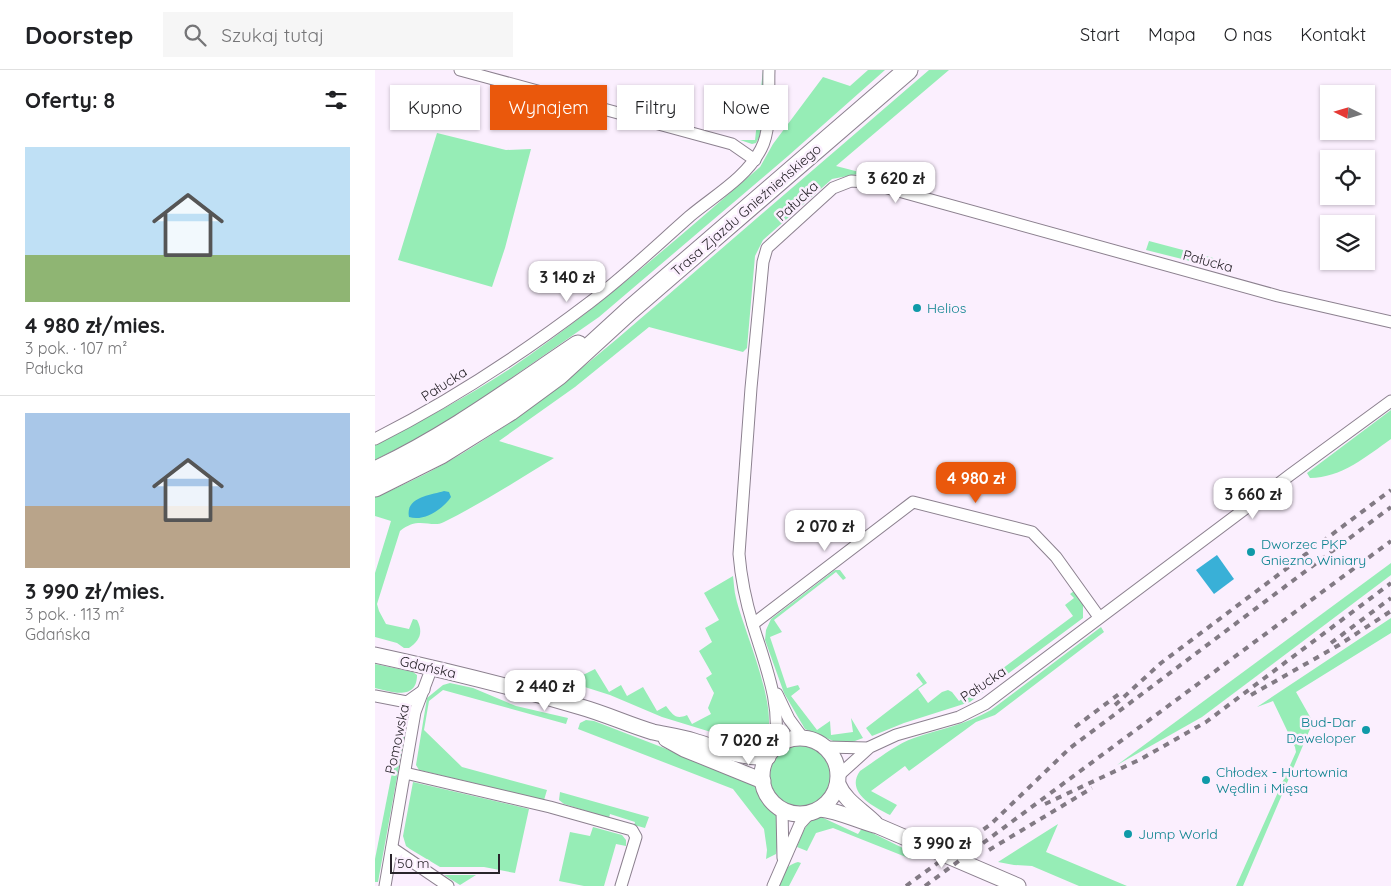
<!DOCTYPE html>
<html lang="pl">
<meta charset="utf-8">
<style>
:root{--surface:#fff;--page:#f6f6f6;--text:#202124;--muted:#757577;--line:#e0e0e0;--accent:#ea580c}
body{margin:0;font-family:Quicksand,sans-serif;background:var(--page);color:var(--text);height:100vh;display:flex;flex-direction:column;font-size:19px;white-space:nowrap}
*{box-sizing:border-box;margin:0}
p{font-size:16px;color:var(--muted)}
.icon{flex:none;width:28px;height:28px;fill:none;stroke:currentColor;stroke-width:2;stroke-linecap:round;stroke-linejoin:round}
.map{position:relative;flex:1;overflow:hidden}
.panel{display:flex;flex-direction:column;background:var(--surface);width:375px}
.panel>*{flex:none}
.hud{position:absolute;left:15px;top:15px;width:475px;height:45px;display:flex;gap:10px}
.needle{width:32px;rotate:275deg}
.controls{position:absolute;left:945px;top:15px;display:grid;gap:10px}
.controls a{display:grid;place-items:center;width:55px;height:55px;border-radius:0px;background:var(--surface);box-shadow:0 1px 4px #0004;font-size:25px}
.scale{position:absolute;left:15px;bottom:12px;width:110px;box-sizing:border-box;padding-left:5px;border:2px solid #29252b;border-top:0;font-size:14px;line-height:18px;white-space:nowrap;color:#29252b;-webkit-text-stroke:4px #fbeffe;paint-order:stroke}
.price{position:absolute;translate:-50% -42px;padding:0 11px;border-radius:10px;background:#fff;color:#222;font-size:16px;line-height:32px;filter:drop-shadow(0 1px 2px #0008)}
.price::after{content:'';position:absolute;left:50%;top:30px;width:15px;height:11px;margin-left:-8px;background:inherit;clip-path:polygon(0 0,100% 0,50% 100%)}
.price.active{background:var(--accent);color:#fff}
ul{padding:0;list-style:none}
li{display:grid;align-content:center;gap:10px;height:265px;padding:0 25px}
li+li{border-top:1px solid var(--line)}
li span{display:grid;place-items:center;height:155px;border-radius:0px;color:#555}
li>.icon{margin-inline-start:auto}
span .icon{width:90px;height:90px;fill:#fffc;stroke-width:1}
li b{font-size:21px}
h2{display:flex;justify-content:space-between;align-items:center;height:60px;padding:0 25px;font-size:21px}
.tag{padding:0 18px;border-radius:0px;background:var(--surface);box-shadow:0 1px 4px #0004;font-size:18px;line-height:45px}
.tag.active{background:var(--accent);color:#fff}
header{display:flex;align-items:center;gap:30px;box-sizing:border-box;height:70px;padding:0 25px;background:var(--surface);border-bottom:1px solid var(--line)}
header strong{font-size:24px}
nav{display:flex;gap:28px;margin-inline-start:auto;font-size:18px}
.search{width:350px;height:45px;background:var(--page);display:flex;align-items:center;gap:12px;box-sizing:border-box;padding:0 18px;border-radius:0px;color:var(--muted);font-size:19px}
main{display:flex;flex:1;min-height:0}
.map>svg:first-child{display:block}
.green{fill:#96edb6}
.water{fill:#39b0d7}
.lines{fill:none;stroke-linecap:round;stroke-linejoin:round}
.minor-casing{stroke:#8c818f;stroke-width:13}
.tertiary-casing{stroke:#8c818f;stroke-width:17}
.primary-casing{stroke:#8c818f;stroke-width:21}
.minor{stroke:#fff;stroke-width:11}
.tertiary{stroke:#fff;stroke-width:15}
.primary{stroke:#fff;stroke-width:19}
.rail{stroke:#827a84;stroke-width:4;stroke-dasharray:6 6;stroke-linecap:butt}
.culture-dot{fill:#0f9aa8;stroke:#fbeffe;stroke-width:2}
.labels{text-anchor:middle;stroke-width:5;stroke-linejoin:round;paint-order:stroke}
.street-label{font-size:14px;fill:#29252b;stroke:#fbeffe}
.culture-label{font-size:14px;fill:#0d838f;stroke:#fbeffe;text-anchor:start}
</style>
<header>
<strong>Doorstep</strong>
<div class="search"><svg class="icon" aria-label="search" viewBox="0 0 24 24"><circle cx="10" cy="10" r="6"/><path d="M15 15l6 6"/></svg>Szukaj tutaj</div>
<nav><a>Start</a><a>Mapa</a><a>O nas</a><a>Kontakt</a></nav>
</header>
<main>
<section class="panel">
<h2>Oferty: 8<svg class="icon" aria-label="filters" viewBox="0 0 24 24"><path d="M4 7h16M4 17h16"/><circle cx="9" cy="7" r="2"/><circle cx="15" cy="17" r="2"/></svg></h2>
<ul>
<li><span style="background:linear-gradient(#bfe0f5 70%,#8fb573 0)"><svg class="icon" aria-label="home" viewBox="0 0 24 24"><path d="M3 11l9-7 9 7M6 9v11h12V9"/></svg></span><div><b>4 980 zł/mies.</b><p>3 pok. · 107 m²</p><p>Pałucka</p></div></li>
<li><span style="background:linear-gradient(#a9c7e8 60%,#b9a48a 0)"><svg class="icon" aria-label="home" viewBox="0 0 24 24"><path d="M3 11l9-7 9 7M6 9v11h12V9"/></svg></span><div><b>3 990 zł/mies.</b><p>3 pok. · 113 m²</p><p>Gdańska</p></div></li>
</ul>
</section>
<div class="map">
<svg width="1016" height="816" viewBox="0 0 1016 816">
<rect width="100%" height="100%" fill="#fbeffe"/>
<g class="green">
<path d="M388 0H391C390 22 393 55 381 73L377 74 365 70H380Z"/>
<path d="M493 0H510L413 86 224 247 93 338 47 366 0 390V375C46 351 92 327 136 298 224 238 304 167 385 97L398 74 448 7 475 16Z"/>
<path d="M554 0H574L461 96 488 103 457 109 388 170 380 186 372 278 368 282 274 257 200 317 124 371 179 388C143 410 107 433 69 452 56 459 44 445 25 461L2 534 4 541 11 554 34 559 38 549 42 550C49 563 44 571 34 578H29L22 573 0 567V503L16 451 0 446V427C118 380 213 294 308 212 390 141 472 71 554 0Z"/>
<polygon points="62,63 131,80 156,79 130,178 117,217 23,190"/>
<polygon points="774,171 857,193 855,201 771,180"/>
<path d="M1016 340V369C992 386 966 408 935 408L932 403Z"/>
<polygon points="1016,493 1016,505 827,647 742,695"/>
<polygon points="460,500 465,500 471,508 468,510 461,502 399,550 407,562 395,567 412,618 423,615 425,619 416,626 442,660 455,651 456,665 478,662 476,648 488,668 472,674 463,673 430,659 409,623 390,570 391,560 396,549"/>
<path d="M358 506C359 513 359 521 361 528 368 559 408 646 389 672 382 680 369 677 360 677L362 670 287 647 235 625 194 612 220 599 234 622 246 615 252 626 268 617 282 641 291 636C298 645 301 650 312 645L317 654 336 644 333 638 339 623 331 608 337 604 324 581 337 572 330 558 344 550 329 523Z"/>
<polygon points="699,521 708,534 708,548 595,632 529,653 497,666 491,658 548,614 541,605 544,602 552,613 543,619 553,633 567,622 573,620 577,622 584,631 698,546 690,535 699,528 695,524"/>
<polygon points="1016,548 1016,563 921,622 938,652 868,816 861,816 921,682 920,677 898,631 882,637"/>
<path d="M726 557 729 562 620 645 601 652 534 701 530 696 496 721 522 735 515 745C498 737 470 722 485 701 502 690 519 675 539 668 565 659 592 654 616 640Z"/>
<path d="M0 594 38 602 42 605C42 631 16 622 0 618Z"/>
<polygon points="75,613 98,618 141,636 193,648 191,654 68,620 54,631 49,660 87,697 172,720 169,730 44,700 41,695 52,628 68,615"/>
<polygon points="211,650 219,651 372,710 380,717 391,735 401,746 404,764 401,784 391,789 392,780 389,759 358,719 203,659 205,653"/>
<polygon points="27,652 32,652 3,812 0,812 0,789"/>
<circle cx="425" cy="706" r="30"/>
<polygon points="38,712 154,739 140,803 109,797 65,797 35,779 31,776 28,766"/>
<polygon points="185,722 274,747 270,758 259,755 260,752 235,744 234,748 189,734 184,730"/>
<path d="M444 746 483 764 487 758 534 781 536 784V789L458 758 441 763 432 781 422 777C428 762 430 753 444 746Z"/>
<polygon points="683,754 671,782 752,816 704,816 657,796 639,795 623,792"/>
<polygon points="218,757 247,765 251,770 251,776 241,774 229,816 209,816 184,811 195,762 215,766"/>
<path d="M423 792 426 793 414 816H402C407 804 409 796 423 792Z"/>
<polygon points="69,805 101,805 85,815"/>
</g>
<g class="water">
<path d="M69 421 74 422 76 427C68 439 49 452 34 447 30 427 56 425 69 421Z"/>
<polygon points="842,485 859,509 839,524 821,500"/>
</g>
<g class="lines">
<g class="minor-casing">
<g id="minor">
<polyline points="85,0 357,74 380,90"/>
<path d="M0 369C75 331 147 284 214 233 250 206 282 175 315 146 340 125 371 108 386 79 397 59 393 23 394 0"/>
<polyline points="378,554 538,432 657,462 681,487 724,547"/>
<polyline points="402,624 414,649 428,668"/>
<polyline points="0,626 32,632 49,620"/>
<polyline points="450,677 493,678"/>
<path d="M399 679C408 637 390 595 378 555 371 532 366 509 364 484L376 318 388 192 392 178 458 118 476 111 491 112 903 226 1016 252"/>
<polyline points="30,703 175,737 257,760 261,767 246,816"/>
<polyline points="463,706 495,677 521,665 584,647 610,634 915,405 1016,331"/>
<polyline points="407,740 408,788"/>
<polyline points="17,778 73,816"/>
<polyline points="10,816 40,642 57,597"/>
<polyline points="398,816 425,754 434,744"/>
</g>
</g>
<g class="tertiary-casing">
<g id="tertiary">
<path d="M0 585C69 600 138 617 206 637 231 644 254 655 278 662 292 665 306 667 319 671 343 678 368 689 393 687"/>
<circle cx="425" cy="706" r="38"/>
<polyline points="291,669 309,679 388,711"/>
<path d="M463 714C470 731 487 740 500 753"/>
<path d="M445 739C465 741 483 751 503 756L643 816"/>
</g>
</g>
<g class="primary-casing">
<g id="primary">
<path d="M0 401C73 367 136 320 203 275"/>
<polyline points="0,417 66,384 135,341 184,305 255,240 533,0"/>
</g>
</g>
<use href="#minor" class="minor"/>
<use href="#tertiary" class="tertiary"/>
<use href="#primary" class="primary"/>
<g class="rail">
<polyline points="956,573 1016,528"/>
<polyline points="876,625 964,575 1016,541"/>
<polyline points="740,635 786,593 1016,420"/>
<polyline points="700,657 744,624"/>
<polyline points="670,734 766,689 831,652 1016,513"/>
<polyline points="614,780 717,718"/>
<polyline points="531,816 616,754 695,678 1016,437"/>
<polyline points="550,816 1016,471"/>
</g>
</g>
<g class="culture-dot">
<circle cx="542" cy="238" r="5"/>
<circle cx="876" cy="482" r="5"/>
<circle cx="991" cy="660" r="5"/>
<circle cx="831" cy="710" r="5"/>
<circle cx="753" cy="764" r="5"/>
</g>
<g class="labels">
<g class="street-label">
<text transform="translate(422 131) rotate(-43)" y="5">Pałucka</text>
<text transform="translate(371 140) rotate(-41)" y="5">Trasa Zjazdu Gnieźnieńskiego</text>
<text transform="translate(833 191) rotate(15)" y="5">Pałucka</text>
<text transform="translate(69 314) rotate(-33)" y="5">Pałucka</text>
<text transform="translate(53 597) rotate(13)" y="5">Gdańska</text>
<text transform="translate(608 614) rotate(-34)" y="5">Pałucka</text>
<text transform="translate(22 669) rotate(-78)" y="5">Pomowska</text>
</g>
<g class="culture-label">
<text x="552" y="243">Helios</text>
<text x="886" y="479">Dworzec PKP<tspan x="886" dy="16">Gniezno Winiary</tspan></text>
<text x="981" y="657" text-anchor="end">Bud-Dar<tspan x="981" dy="16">Deweloper</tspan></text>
<text x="841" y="707">Chłodex - Hurtownia<tspan x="841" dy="16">Wędlin i Mięsa</tspan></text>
<text x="763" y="769">Jump World</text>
</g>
</g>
</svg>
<div class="controls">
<a><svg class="needle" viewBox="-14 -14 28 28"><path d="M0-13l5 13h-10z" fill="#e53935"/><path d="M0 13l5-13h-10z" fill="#757577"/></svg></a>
<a><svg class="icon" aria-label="locate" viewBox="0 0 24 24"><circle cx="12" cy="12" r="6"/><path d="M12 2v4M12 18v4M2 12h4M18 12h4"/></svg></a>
<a><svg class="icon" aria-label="layers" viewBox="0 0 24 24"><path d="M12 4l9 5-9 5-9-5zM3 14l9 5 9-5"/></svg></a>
</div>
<div class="scale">50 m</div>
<b class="price" style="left:521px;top:134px">3 620 zł</b>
<b class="price" style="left:192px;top:233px">3 140 zł</b>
<b class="price active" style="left:601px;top:434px">4 980 zł</b>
<b class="price" style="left:878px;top:450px">3 660 zł</b>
<b class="price" style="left:450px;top:482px">2 070 zł</b>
<b class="price" style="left:170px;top:642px">2 440 zł</b>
<b class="price" style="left:374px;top:696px">7 020 zł</b>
<b class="price" style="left:567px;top:799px">3 990 zł</b>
<div class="hud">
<a class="tag">Kupno</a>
<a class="tag active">Wynajem</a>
<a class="tag">Filtry</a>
<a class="tag">Nowe</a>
</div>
</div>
</main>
